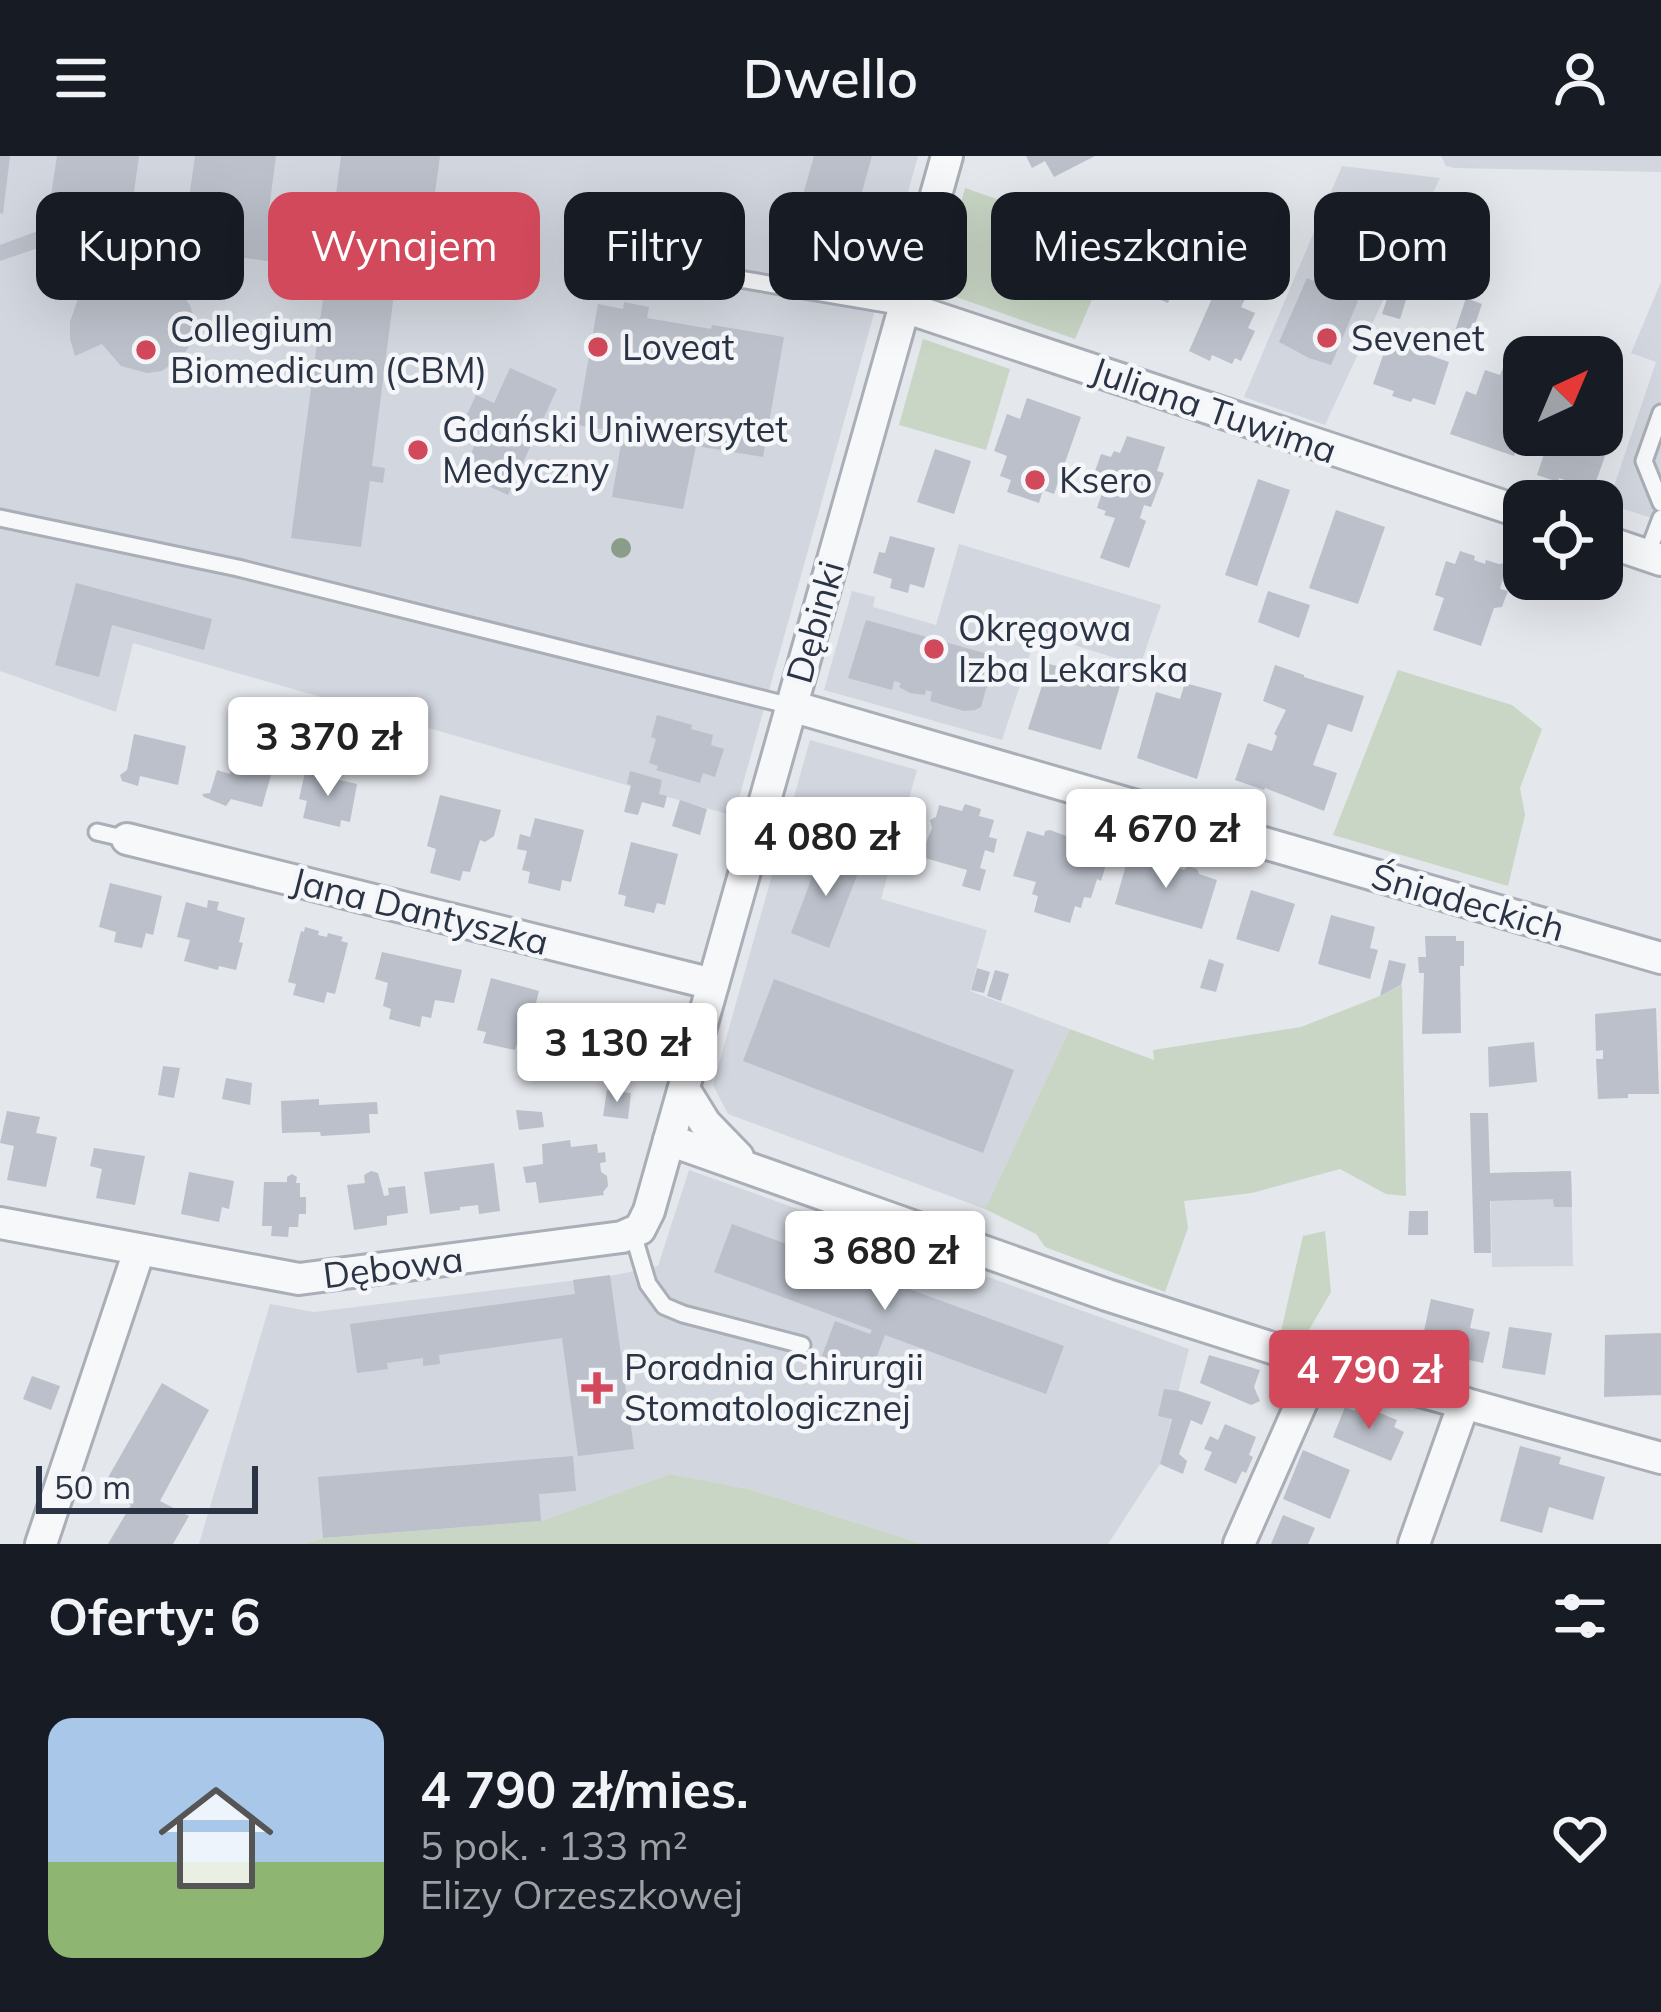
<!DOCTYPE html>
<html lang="pl">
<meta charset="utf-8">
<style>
:root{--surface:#171b24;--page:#20242c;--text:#f1f3f6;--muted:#9ea1a6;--accent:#d1495b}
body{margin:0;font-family:Mulish,sans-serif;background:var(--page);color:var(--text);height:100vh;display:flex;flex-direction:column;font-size:45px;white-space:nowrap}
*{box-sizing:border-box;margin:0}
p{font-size:39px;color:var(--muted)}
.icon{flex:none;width:66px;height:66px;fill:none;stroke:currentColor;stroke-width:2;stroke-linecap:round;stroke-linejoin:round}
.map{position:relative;height:1388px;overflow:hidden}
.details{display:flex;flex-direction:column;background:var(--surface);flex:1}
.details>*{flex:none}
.banner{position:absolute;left:36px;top:36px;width:1590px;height:108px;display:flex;gap:24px}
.needle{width:78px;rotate:44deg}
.controls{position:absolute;left:1503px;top:180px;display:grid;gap:24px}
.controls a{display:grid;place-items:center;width:120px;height:120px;border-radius:24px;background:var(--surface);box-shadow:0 12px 48px #0002;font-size:60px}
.scale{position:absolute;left:36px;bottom:30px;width:222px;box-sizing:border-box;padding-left:12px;border:6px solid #2b3445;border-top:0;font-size:33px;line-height:42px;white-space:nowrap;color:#2b3445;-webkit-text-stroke:9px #f4f6f9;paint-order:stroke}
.price{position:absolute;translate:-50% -102px;padding:0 27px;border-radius:12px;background:#fff;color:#222;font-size:39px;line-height:78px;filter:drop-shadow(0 3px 6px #0008)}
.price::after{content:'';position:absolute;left:50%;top:72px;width:36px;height:27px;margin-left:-18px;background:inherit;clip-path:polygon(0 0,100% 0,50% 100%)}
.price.on{background:var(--accent);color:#fff}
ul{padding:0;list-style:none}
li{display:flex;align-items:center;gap:36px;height:300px;padding:0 48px}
li span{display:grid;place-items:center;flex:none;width:336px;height:240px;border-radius:24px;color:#555}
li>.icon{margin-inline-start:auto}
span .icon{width:144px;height:144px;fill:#fffc;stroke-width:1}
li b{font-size:51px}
h2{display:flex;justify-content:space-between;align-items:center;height:144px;padding:0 48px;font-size:51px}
.tag{padding:0 42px;border-radius:24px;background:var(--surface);box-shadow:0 12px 48px #0002;font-size:42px;line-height:108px}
.tag.on{background:var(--accent);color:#fff}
header{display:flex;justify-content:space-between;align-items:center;height:156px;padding:0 48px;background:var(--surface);font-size:54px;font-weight:600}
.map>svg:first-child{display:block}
.built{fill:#d2d6de}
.green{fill:#c9d6c5}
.building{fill:#bbc0ca}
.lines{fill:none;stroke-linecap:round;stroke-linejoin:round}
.lane-casing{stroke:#a9aeb7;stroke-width:21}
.street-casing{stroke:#a9aeb7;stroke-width:36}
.lane{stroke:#f7f8fa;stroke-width:15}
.street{stroke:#f7f8fa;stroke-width:30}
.tree{fill:#899d89}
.poi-dot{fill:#d1495b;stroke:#f4f6f9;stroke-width:4.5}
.labels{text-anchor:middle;stroke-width:9;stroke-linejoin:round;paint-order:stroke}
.poi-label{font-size:36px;fill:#2b3445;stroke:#f4f6f9;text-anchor:start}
.street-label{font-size:36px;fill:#2b3445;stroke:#f4f6f9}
</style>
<header><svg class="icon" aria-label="menu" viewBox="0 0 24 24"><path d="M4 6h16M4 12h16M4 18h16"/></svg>Dwello<svg class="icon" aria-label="person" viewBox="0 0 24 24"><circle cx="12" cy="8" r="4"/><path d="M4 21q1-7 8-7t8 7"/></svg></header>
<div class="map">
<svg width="1661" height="1388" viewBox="0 0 1661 1388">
<rect width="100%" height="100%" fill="#e4e7ec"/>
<g class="built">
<polygon points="0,0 918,0 734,660 133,487 116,556 0,515"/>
<polygon points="1441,0 1661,0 1661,16 1455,12 1446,10"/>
<polygon points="1342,10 1440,22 1325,269 1244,241"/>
<polygon points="1661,126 1661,365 1608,348 1656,206 1631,197"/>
<polygon points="959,388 1161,449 1140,510 1037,477 1002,584 824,534 852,435 875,441 873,451 936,469"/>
<polygon points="810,584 917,614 881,743 987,774 970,835 1070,873 985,1053 728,958 713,929"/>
<polygon points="689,1014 1189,1193 1160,1308 1108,1388 923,1388 749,1333 670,1318 541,1365 323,1382 305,1388 199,1388 270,1148 314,1156 611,1120 658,1110"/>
<polygon points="1571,1015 1573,1110 1492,1111 1490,1017"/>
</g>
<g class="green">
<polygon points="965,32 1117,85 1075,183 942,136 939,130"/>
<polygon points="923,183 1010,213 986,294 899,269"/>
<polygon points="1398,514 1512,549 1542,573 1520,632 1525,659 1508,730 1333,679"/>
<polygon points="1402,829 1406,1040 1386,1038 1340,1013 1252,1037 1184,1045 1188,1072 1165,1136 1045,1091 1036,1078 985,1053 1070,873 1154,904 1153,894 1301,871 1380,840"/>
<polygon points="1325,1075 1331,1136 1303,1184 1281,1175 1303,1080"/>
<polygon points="670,1318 749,1333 923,1388 305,1388 323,1382 541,1365"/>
</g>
<g class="building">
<polygon points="0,0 10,0 3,58 0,57"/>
<polygon points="57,0 139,0 133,43 188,49 195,0 276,0 268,61 332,69 341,0 440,0 423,125 396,122 372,310 385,312 383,327 370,325 361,391 291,382 327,113 178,93 173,128 190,149 194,162 191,187 183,200 162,215 147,217 121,210 102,188 75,200 70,183 70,166 81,134 106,110 122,103 138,101 139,88 76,79 0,105 0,89 46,72"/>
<polygon points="814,0 872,0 854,64 848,62 847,67 853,69 843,103 797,90 796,94 772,88 783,41 801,46"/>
<polygon points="1026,0 1095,0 1054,21 1045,5 1032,12"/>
<polygon points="1140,85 1186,104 1180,117 1189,121 1182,138 1173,134 1168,147 1137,134 1139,129 1124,123"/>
<polygon points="1212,85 1229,92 1219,116 1202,109"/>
<polygon points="1395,119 1412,125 1400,163 1382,158"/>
<polygon points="1307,122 1358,145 1331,209 1309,202 1279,186"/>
<polygon points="1229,135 1245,143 1241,151 1255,157 1248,172 1255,175 1241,205 1235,202 1232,208 1212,199 1210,205 1189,195 1214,138 1225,144"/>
<polygon points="1466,142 1482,148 1471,180 1455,175"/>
<polygon points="624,146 649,151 647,162 711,173 712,169 784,181 763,301 696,290 683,353 612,341 623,277 577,269 598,148 623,153"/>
<polygon points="1388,185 1449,206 1435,249 1413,242 1411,246 1392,240 1394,235 1373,228"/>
<polygon points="1506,204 1524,211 1521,227 1524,228 1524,271 1514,300 1450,278 1466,235 1476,239 1485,214 1500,219"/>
<polygon points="510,212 557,233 508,339 462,318 476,286 458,278 476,239 494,247"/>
<polygon points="1602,241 1623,248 1614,276 1602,273"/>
<polygon points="1027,242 1081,261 1054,338 1043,334 1039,347 1007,336 1011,324 1000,320 1007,300 994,295 1007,258 1020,263"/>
<polygon points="1555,279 1603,279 1599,293 1606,297 1593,334 1559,322 1558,326 1537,319 1546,292 1550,293"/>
<polygon points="1127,280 1165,291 1157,315 1164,317 1151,351 1144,349 1140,362 1146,365 1129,412 1100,402 1115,362 1104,359 1106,355 1097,352 1102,337 1110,340 1114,326 1104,323 1105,318 1095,315 1101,298 1111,301 1114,295 1120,297"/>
<polygon points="935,293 971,305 954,358 917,346"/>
<polygon points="1258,323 1290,334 1257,430 1225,419"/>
<polygon points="1336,354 1385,371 1358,448 1309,432"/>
<polygon points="890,380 935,392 924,432 910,428 908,437 890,432 892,423 873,417 879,396 885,397"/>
<polygon points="1460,395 1475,400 1474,404 1485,408 1486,404 1499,408 1507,407 1510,411 1508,419 1503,422 1500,433 1508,435 1506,440 1502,451 1494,452 1481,490 1433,474 1444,442 1435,439 1446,405 1455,408"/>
<polygon points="76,427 212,463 204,494 112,469 99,521 55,509"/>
<polygon points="1268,435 1310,449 1299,482 1258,466"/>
<polygon points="866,464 995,500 981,551 975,554 964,555 930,545 932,536 926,534 925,539 910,537 899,531 901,527 894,525 892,534 848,522"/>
<polygon points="1049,508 1121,526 1101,594 1028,573"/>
<polygon points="1275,509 1304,519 1304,521 1364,540 1352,576 1328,568 1313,609 1337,617 1324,655 1265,632 1264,634 1235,624 1248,587 1272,595 1277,580 1274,578 1286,554 1263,545"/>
<polygon points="1185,527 1222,537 1197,623 1137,602 1156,536 1180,543"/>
<polygon points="657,559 692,569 691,573 713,579 711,589 724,593 715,621 703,617 700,627 656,614 658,610 649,607 656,583 651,581"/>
<polygon points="134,578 186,590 178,629 140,620 138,630 122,625 120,619 127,614"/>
<polygon points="234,602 273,612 262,651 231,643 226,650 204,641 202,638 210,637 217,614 230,618"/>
<polygon points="630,615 662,624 659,638 667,640 664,652 642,646 638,659 624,656 631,629 627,628"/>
<polygon points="305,616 357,628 350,666 341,664 340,671 303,662 307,645 299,643"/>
<polygon points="440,639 501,654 494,680 485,686 480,684 470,716 463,715 460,725 430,717 436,693 427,690"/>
<polygon points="680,644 707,653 700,679 672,670"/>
<polygon points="965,648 981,653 979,660 994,664 989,681 997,683 994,697 985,694 980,712 986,714 980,735 962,730 967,714 925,702 922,697 932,672 930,664 936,661 939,649 962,655"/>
<polygon points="905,656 922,661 913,690 897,685"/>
<polygon points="535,662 584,674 571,726 562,724 560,735 528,727 530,716 522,714 527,695 517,693 520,678 530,681"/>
<polygon points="1050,674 1077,684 1089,685 1093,689 1092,694 1109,699 1101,725 1097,723 1091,742 1084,741 1081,752 1075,750 1070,767 1034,756 1038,740 1032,738 1036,726 1013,720 1027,675 1044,680 1045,675"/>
<polygon points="631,686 678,698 665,749 657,747 654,757 624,750 626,740 618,738"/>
<polygon points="822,695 861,709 829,792 791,777"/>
<polygon points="1129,698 1148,704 1152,700 1160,702 1161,708 1184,714 1188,710 1197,713 1199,718 1217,724 1202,773 1115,748"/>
<polygon points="110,727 162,740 153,779 146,777 142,792 114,786 116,776 99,771"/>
<polygon points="1251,734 1295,748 1279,796 1236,783"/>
<polygon points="208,744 219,746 217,754 245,762 239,786 243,787 236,814 219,810 218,814 184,805 190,784 177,781 186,746 207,752"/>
<polygon points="1331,759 1375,771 1370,792 1378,794 1370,823 1318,808"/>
<polygon points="305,771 319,775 318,779 327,781 328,777 343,781 341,785 348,787 335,838 327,836 324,847 293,839 296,828 288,826 301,775 304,776"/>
<polygon points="1425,780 1456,780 1456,785 1464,785 1464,810 1460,810 1461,877 1422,878 1424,817 1419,817 1418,801 1426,801"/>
<polygon points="382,796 462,814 454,847 435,844 431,862 422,860 420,871 389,863 391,853 383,850 388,827 375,823"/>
<polygon points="1209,803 1224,808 1216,836 1200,832"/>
<polygon points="1389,804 1406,808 1401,829 1380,840"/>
<polygon points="977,812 990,816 984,837 971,834"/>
<polygon points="995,814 1009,818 1001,845 987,840"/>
<polygon points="491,822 539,835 526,886 518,884 515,894 483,887 486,876 477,874"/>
<polygon points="774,823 1014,914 983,997 743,905"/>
<polygon points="587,847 634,858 622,909 613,907 610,918 580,911 583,900 574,898"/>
<polygon points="1656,852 1659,938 1628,938 1628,942 1598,943 1596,903 1603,903 1603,894 1596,895 1595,858"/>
<polygon points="1534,886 1537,926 1489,931 1488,891"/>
<polygon points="163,910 180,912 174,942 158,939"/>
<polygon points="226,922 252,927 250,949 222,943"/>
<polygon points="607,934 631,937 628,963 603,960"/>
<polygon points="319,943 319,949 377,946 378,958 369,958 370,977 321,980 320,976 282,977 281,945"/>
<polygon points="516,954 542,956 544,971 519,974"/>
<polygon points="7,955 40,961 36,977 57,981 46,1031 7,1024 14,990 0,987"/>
<polygon points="1470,957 1488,957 1490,1017 1571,1015 1572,1051 1554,1051 1553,1043 1490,1045 1491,1097 1474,1097"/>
<polygon points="570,984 571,991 597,988 598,997 605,996 606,1006 600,1007 601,1016 607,1020 608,1030 603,1036 604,1039 539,1047 536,1026 526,1027 523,1011 543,1008 542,988"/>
<polygon points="94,992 145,1000 135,1049 96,1042 102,1013 90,1010"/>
<polygon points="494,1007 500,1055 479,1058 478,1049 460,1051 460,1054 430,1058 424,1016"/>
<polygon points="371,1015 378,1017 384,1040 389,1039 388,1032 405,1030 408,1057 387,1060 387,1069 354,1074 347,1029 365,1027 364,1019"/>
<polygon points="189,1016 234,1025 229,1053 222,1051 219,1066 181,1058"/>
<polygon points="292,1018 297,1021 296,1027 300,1027 300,1041 306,1041 306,1058 299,1058 298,1071 289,1071 288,1081 271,1080 272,1070 262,1070 264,1026 287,1026 287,1021"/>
<polygon points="1409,1055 1428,1055 1428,1079 1408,1079"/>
<polygon points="732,1068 1064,1190 1046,1238 885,1179 869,1222 820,1205 835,1165 870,1178 872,1174 714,1116"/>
<polygon points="610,1119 634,1293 578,1300 562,1182 439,1199 440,1208 423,1210 423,1202 387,1207 388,1213 357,1217 350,1168 575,1138 573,1124"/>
<polygon points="1431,1143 1474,1153 1470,1172 1490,1176 1483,1207 1420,1193"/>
<polygon points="1509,1171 1552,1177 1545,1219 1502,1212"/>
<polygon points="1661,1177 1661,1239 1604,1241 1605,1179"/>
<polygon points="1209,1199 1260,1214 1254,1231 1260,1245 1251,1249 1200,1227"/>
<polygon points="32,1220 60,1230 51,1254 23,1243"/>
<polygon points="162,1227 209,1254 160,1345 189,1360 173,1388 108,1388 131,1349 102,1332"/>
<polygon points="1164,1233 1179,1235 1211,1246 1202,1269 1191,1264 1179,1298 1187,1305 1183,1318 1160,1308 1172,1263 1158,1260"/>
<polygon points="1358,1248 1397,1264 1394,1271 1404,1276 1391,1305 1333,1281 1345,1251 1355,1255"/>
<polygon points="1225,1268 1256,1281 1249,1299 1253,1301 1246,1317 1242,1315 1236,1328 1204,1314 1212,1296 1204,1293 1210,1280 1218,1284"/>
<polygon points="1520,1290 1561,1301 1559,1308 1605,1321 1593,1364 1549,1351 1542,1377 1500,1365"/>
<polygon points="1303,1294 1350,1314 1330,1363 1283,1343"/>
<polygon points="573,1300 576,1335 539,1338 541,1365 323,1382 318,1321"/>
<polygon points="1283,1359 1315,1372 1308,1388 1271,1388"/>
</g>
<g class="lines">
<g class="lane-casing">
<g id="lane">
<polyline points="575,95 904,151"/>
<polyline points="1661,257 1644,305 1661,347"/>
<polyline points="0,362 238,412 791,550"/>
<polyline points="1647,399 1661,362"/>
<polyline points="97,676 127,683"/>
<polyline points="633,1078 648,1128 664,1150 683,1158 802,1189"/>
</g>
</g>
<g class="street-casing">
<g id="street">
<polyline points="904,151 1524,357"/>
<polyline points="1602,384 1661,404"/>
<polyline points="791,550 1661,802"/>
<polyline points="127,683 713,828"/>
<polyline points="684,933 705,967 738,1001"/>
<polyline points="669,984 1107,1139 1319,1207 1661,1302"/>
<polyline points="0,1067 299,1123 622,1081 640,1073 649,1055 947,0"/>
<polyline points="41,1388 139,1095"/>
<polyline points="1239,1388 1319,1207"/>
<polyline points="1414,1388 1464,1247"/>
</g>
</g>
<use href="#lane" class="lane"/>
<use href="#street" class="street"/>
</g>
<circle class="tree" cx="621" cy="392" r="10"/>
<g class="poi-dot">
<circle cx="1327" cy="182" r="12"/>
<circle cx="598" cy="191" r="12"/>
<circle cx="146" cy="194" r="12"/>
<circle cx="418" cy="294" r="12"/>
<circle cx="1035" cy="324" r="12"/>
<circle cx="934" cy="493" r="12"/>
<path d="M591 1214h12v12h12v12h-12v12h-12v-12h-12v-12h12z"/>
</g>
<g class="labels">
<g class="poi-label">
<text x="170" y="186">Collegium<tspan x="170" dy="41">Biomedicum (CBM)</tspan></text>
<text x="1351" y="195">Sevenet</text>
<text x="622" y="204">Loveat</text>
<text x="442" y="286">Gdański Uniwersytet<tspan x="442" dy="41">Medyczny</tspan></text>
<text x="1059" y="337">Ksero</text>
<text x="958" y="485">Okręgowa<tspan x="958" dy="41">Izba Lekarska</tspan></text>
<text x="624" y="1224">Poradnia Chirurgii<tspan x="624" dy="41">Stomatologicznej</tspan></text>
</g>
<g class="street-label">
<text transform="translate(1214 254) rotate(19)" y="13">Juliana Tuwima</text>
<text transform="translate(815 466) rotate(-74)" y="13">Dębinki</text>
<text transform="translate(1468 746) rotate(16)" y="13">Śniadeckich</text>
<text transform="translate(420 755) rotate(14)" y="13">Jana Dantyszka</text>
<text transform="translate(393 1111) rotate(-7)" y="13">Dębowa</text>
</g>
</g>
</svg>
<div class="controls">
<a><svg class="needle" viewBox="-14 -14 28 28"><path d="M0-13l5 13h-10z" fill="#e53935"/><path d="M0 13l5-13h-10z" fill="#9ea1a6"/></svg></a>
<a><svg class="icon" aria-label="locate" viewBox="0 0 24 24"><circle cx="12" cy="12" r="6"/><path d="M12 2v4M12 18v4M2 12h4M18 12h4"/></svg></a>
</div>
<div class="scale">50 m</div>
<b class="price" style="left:328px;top:643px">3 370 zł</b>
<b class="price" style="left:1166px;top:735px">4 670 zł</b>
<b class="price" style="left:826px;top:743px">4 080 zł</b>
<b class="price" style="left:617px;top:949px">3 130 zł</b>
<b class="price" style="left:885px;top:1157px">3 680 zł</b>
<b class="price on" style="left:1369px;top:1276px">4 790 zł</b>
<div class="banner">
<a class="tag">Kupno</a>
<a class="tag on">Wynajem</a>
<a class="tag">Filtry</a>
<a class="tag">Nowe</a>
<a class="tag">Mieszkanie</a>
<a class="tag">Dom</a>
</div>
</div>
<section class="details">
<h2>Oferty: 6<svg class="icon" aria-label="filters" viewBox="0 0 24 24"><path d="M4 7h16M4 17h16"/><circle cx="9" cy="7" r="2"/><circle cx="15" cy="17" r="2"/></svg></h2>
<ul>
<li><span style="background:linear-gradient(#a9c7e8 60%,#8fb573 0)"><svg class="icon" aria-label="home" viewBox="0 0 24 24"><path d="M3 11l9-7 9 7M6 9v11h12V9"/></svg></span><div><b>4 790 zł/mies.</b><p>5 pok. · 133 m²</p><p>Elizy Orzeszkowej</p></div><svg class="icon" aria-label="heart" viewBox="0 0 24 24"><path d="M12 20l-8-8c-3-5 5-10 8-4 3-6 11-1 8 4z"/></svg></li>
</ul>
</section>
